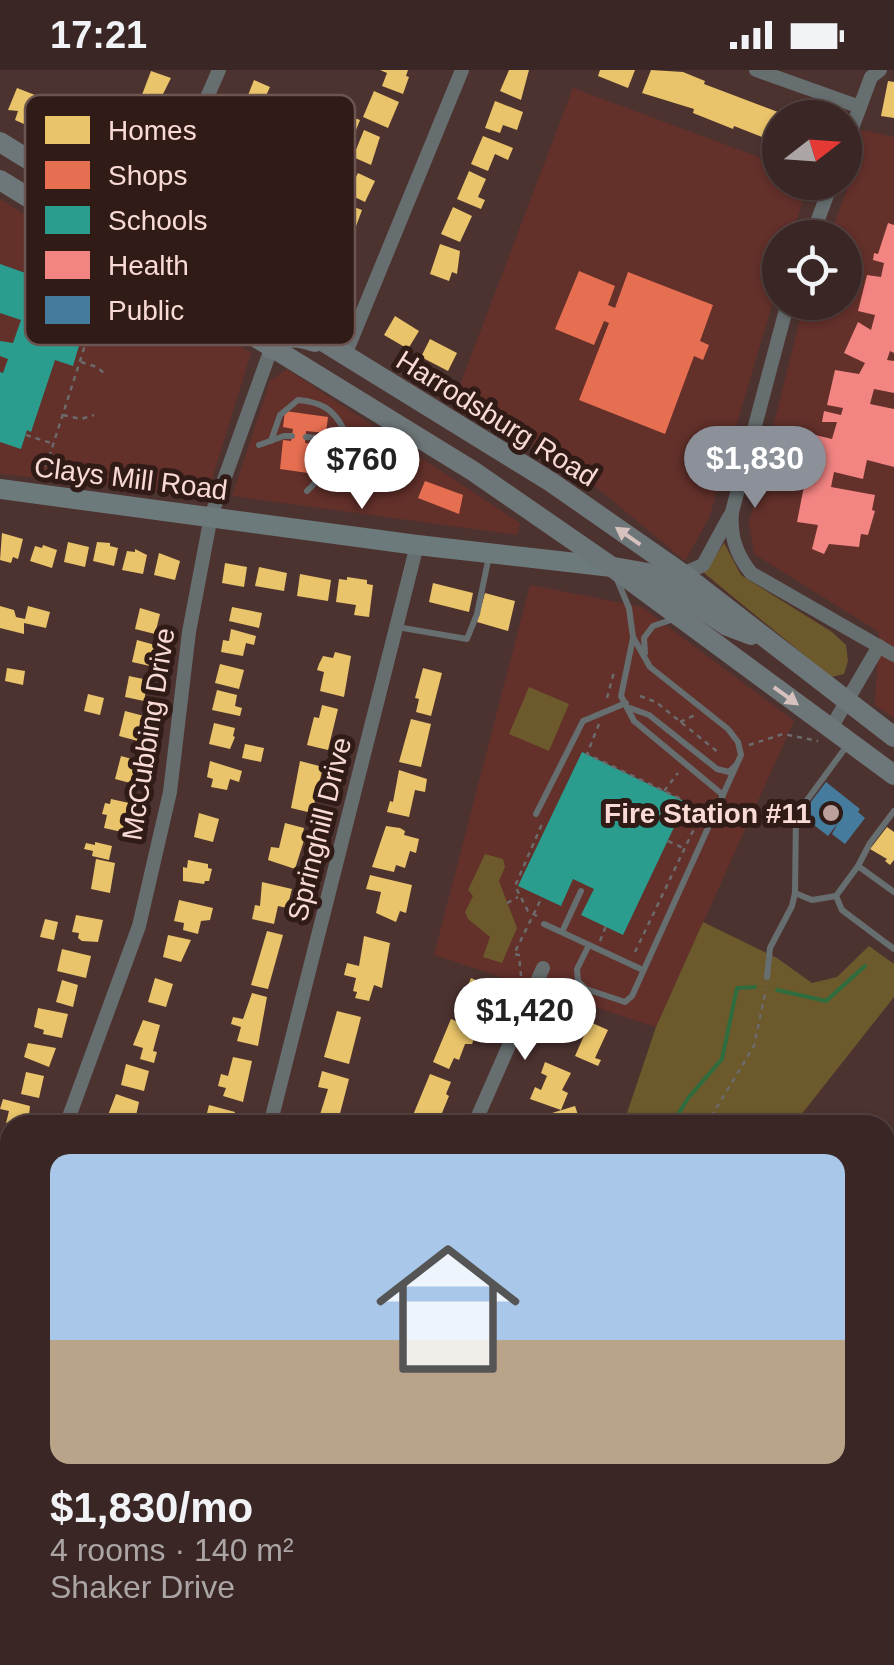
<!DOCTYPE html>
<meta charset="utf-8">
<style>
:root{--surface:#3a2624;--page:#453231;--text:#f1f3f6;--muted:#aba5a6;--line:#544341;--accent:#8c9099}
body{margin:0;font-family:Arial,sans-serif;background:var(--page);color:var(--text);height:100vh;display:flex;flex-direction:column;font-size:38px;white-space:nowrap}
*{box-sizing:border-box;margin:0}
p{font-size:32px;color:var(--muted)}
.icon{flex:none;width:55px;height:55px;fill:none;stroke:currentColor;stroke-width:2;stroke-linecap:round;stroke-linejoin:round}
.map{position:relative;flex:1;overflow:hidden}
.side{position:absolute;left:0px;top:1045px;width:895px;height:550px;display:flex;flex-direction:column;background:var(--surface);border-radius:30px 30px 0 0;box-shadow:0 2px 8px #0004,0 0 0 2px var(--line)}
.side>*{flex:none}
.needle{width:65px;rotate:73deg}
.tools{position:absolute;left:762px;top:30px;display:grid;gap:20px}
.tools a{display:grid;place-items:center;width:100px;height:100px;border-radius:50%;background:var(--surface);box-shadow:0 2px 8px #0004,0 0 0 2px var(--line);font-size:50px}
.price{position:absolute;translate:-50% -85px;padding:0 22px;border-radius:35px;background:#fff;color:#222;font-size:32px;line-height:65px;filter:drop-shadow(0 2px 5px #0008)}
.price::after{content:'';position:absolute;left:50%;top:60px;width:30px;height:22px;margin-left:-15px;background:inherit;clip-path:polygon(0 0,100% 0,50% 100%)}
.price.on{background:var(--accent);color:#fff}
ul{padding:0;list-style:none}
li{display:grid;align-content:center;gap:20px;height:530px;padding:0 50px}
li+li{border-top:2px solid var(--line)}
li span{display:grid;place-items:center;height:310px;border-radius:20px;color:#555}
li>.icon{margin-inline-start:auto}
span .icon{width:180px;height:180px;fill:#fffc;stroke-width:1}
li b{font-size:42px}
.status{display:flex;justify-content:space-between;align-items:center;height:70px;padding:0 50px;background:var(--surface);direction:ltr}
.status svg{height:28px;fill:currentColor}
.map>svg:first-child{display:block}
.built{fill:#63302a}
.green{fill:#6c592c}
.homes{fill:#e9c46a}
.shops{fill:#e76f51}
.schools{fill:#2a9d8f}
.health{fill:#f28482}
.public{fill:#457b9d}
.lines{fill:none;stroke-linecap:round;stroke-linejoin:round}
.stream{stroke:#2f6d3e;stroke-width:4}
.path{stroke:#6c6a6a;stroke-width:2.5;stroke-dasharray:5 5;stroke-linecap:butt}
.lane{stroke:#666e70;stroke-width:6}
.street{stroke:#666e70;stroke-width:14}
.secondary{stroke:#6d7a7c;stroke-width:20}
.primary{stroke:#6d7678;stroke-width:20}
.oneway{fill:#d6c1be}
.poi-dot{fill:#bda09b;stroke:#301b17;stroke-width:4}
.labels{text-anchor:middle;stroke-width:10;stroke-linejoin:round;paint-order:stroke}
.street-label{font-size:28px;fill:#f9dad5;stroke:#301b17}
.poi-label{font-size:28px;font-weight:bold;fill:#f9dad5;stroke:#301b17;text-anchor:end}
.key{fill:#301b17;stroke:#6c5450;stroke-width:2.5}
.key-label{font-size:28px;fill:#f9dad5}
</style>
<div class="status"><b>17:21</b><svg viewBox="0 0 49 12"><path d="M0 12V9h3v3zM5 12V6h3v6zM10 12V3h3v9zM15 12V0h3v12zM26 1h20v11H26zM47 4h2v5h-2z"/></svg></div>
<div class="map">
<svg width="894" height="1595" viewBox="0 0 894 1595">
<rect width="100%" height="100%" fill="#4d3330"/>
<g class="built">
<polygon points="573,18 780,95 780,112 808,113 792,167 780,168 780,208 709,448 685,491 571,396 455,328"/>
<polygon points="861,60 894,67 894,648 875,635 879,562 754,484 749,454 804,233 845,232 845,168 829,167 862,81"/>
<polygon points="0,129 251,283 207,426 0,404"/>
<polygon points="287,299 520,453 517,465 232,426 270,311"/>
<polygon points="530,515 642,537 794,651 656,957 434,885"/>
<polygon points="0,1182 10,1185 10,1585 6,1595 0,1595"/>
<polygon points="44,1585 238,1585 225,1595 39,1595"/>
</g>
<g class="green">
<polygon points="724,473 741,505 832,562 846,575 848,591 844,604 831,607 704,503"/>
<polygon points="529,617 569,634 549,681 509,664"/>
<polygon points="485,784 503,789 505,797 499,811 517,858 502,893 483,887 490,867 468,849 465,842 473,826 468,820"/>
<polygon points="703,852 777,888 812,913 837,907 869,876 894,894 894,927 793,1055 623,1055 656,957"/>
<polygon points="0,1408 10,1410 10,1509 0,1515"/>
<polygon points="238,1585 376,1585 369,1595 225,1595"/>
</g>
<g class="homes">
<polygon points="380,0 408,0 406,6 409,7 403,24 382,16 387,3"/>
<polygon points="509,0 529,0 521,30 500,21"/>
<polygon points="600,0 635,0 628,18 598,6"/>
<polygon points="651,0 683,2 705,11 704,14 794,48 780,48 780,74 734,56 733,59 693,43 694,39 642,23"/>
<polygon points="151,1 171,8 157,36 140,30"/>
<polygon points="254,10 270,17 260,39 245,33"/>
<polygon points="888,11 894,12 894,48 881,46"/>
<polygon points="17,18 35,25 24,54 15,50 18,41 8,40"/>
<polygon points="374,21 399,32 388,58 363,47"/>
<polygon points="495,31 523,42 517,60 503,55 500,63 485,58"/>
<polygon points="343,44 360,50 354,65 339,59"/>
<polygon points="364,60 380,67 371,95 353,87"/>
<polygon points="483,66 513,78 508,90 495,84 488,101 471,94"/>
<polygon points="469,101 486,109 478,127 485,130 481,139 457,129"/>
<polygon points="358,103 375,111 365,132 342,121 348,108 354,111"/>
<polygon points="335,130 362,140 352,167 333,160 338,148 330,144"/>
<polygon points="453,137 472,146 460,172 441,164"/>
<polygon points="440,174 460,181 457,204 452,202 449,211 430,204"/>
<polygon points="395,246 419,261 408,279 384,265"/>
<polygon points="430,269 457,283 448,301 421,287"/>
<polygon points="2,463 23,469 18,489 13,487 11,493 0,490"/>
<polygon points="68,472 89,477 85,497 64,492"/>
<polygon points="97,472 110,473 110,476 118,478 114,496 93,491"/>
<polygon points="43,475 57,480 52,498 30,491 35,476 42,478"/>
<polygon points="135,479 147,485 143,504 122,500 127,481 135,482"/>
<polygon points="159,483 180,491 175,510 154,505"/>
<polygon points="225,493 247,497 244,517 222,513"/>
<polygon points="259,497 287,503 284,521 255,516"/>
<polygon points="300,504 331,510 328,531 297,526"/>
<polygon points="347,507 367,510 367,514 373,515 369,547 354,545 356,535 336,532 339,509 347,510"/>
<polygon points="433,513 473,523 469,542 429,532"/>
<polygon points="485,523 515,531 508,561 477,552"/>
<polygon points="0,536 14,540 16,547 25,549 28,536 50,542 46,558 24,553 24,564 0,558"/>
<polygon points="232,537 262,543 259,558 229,551"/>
<polygon points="140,538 160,544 155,564 135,559"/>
<polygon points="231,559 256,566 254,575 246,573 243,586 221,582 223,570 229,571"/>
<polygon points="137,570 155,575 150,596 132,592"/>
<polygon points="335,582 351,586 344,627 320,621 324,602 317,600 319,594 323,586 333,588"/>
<polygon points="220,594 244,600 239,619 215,613"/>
<polygon points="7,598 25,601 23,615 5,611"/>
<polygon points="423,598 442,603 431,646 416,642 419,629 415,628"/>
<polygon points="129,606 148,610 144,631 125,627"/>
<polygon points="217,620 237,625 235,636 242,638 240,646 212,640"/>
<polygon points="88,624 104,628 100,645 84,641"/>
<polygon points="322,635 338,639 328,680 307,675 314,647 319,648"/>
<polygon points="125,641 144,646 138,671 119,666"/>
<polygon points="411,649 431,654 421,697 399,692"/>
<polygon points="214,653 235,658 233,666 235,667 230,679 209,674"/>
<polygon points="245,674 264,678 261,692 242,688"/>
<polygon points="121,686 139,691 134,714 115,709"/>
<polygon points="210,691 242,701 239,712 230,709 227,720 211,717 213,709 207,707"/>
<polygon points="300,691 323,697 312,743 291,738"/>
<polygon points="399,700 427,709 425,722 415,720 409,747 387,742 390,731 393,732"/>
<polygon points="111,729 129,733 122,762 104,758 107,745 102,744 105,733 110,734"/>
<polygon points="199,743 219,749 213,772 194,767"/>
<polygon points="285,753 304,758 303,763 306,764 295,799 268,790 271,777 279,778"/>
<polygon points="386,756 400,758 405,761 404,765 419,769 416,783 410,781 405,798 396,795 394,802 372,797"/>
<polygon points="887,757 894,762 894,790 890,795 885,791 887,789 870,779"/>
<polygon points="95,772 112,776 109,790 92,786 93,781 84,779 86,773 95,775"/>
<polygon points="96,789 115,793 110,823 91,819"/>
<polygon points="188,790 208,794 208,798 212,799 209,811 205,811 204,814 183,811 183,797 187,798"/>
<polygon points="370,805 412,815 406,843 400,841 396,852 376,843 381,822 366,819"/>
<polygon points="262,812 292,819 287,838 278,836 274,854 252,849 255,835 260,836"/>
<polygon points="179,830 213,838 210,850 201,851 198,864 183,860 184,853 174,851"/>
<polygon points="76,845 103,850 98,872 82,871 78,868 79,863 72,862"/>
<polygon points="45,849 58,852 54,870 40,867"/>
<polygon points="267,861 283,865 268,919 251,915"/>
<polygon points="168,865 191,870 181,892 163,887"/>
<polygon points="364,866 390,873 382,918 374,915 369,931 355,928 357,922 353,921 356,908 344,905 347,893 359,896"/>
<polygon points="62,879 91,886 86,908 57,901"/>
<polygon points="155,908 173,914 166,937 148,932"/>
<polygon points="471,908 494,918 480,944 477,943 475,947 458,940"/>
<polygon points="62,910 78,915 73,937 56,932"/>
<polygon points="252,923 267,927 258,976 237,971 241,957 231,954 233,947 243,949"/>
<polygon points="38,938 68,944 62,968 43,964 44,960 34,957"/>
<polygon points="337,941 361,947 349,994 324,987"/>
<polygon points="451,949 478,960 472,974 465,974 459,990 454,988 449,999 433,992"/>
<polygon points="143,950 160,955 153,981 157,982 154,993 140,989 143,978 133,975"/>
<polygon points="590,952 608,960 595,988 601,990 598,996 575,986"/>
<polygon points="28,973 56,978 49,997 24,987"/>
<polygon points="233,987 252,991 243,1032 223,1026 226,1018 218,1016 221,1004 228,1006"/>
<polygon points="545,992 571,1003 562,1020 568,1023 561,1040 530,1029 535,1017 541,1020 547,1006 541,1003"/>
<polygon points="126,994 149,1001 144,1021 121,1015"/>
<polygon points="322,1001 349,1009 337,1055 318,1051 328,1019 318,1017"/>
<polygon points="26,1002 44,1006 39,1028 21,1024"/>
<polygon points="430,1004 451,1012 446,1024 449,1026 440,1048 437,1047 433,1055 423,1055 411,1050"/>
<polygon points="116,1024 139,1032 136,1046 131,1045 129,1051 108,1045"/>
<polygon points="3,1029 30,1036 28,1055 6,1053 9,1041 0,1039"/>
<polygon points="209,1035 235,1042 231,1055 204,1055"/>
<polygon points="575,1036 580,1051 556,1055 552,1043"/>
<polygon points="894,1238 894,1271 889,1277 885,1274 885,1250"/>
<polygon points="495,1585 529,1585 531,1586 526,1593 528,1595 508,1595"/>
</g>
<g class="shops">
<polygon points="579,201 615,216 608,235 615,238 628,202 713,235 700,271 709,275 703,290 694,286 665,364 579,330 609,253 604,251 594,275 555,259"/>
<polygon points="285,341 328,347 326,363 306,361 305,373 319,374 315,404 280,399 283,370 291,371 293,359 283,357"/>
<polygon points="359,363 384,375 363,422 337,411"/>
<polygon points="425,411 463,425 459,444 418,428"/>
</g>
<g class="schools">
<polygon points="0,194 51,212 56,198 98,212 73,296 55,290 31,362 27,360 21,379 0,372 0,302 3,303 8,289 0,286 0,271 13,273 21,250 0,243"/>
<polygon points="582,682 686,732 623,865 581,845 594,819 573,809 561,836 518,816"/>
</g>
<polygon class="health" points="888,153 894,155 894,283 890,281 887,290 894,291 894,323 874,319 870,334 894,339 894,397 867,390 863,409 834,402 831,417 875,425 872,440 875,441 868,465 861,464 859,477 829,474 824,484 812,479 818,455 797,452 805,411 797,409 807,363 832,369 837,352 822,352 824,341 841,345 843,338 827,335 835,300 859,304 865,293 844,283 858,252 871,260 875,245 858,241 867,205 881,207 884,193 873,190 874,183 878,184"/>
<polygon class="public" points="826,712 860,739 858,742 865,748 845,774 832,764 838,753 828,766 801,745"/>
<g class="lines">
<g class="stream">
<polyline points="777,920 826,931 865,896"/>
<polyline points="671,1055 689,1027 722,989 737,918 755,917"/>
<polyline points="173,1585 192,1593"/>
<polyline points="274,1595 288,1585"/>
</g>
<g class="path">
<polyline points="81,292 97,297 106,305"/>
<polyline points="63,345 81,349 94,345"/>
<polyline points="26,365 51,373"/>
<polyline points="43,406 88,266 106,223"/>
<polyline points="640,626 656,632 719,683"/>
<polyline points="607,628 614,602"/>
<polyline points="680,652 695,645"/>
<polyline points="599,654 587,684 704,740"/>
<polyline points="749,675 783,664 818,671"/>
<polyline points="664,721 678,703"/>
<polyline points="668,771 683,778"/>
<polyline points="507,833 518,827"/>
<polyline points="537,846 528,841 515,816 542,754"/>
<polyline points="600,871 606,856"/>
<polyline points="635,882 705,736"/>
<polyline points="521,906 519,885 514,884 542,827"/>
<polyline points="706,1055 754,976 766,919"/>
<polyline points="207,1585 211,1595"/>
</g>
<g class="lane">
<path d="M134 195C129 204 121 213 118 223 108 263 144 276 178 266 190 262 201 253 214 249"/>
<polyline points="306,367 338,370"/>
<path d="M271 371 280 345 298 330C321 332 334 339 344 360L314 414 307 421"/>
<polyline points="259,375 284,366 292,366"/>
<polyline points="397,557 467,569 477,544 489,486"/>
<polyline points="633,568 621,626 634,651 723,725"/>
<polyline points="645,583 644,568 653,556 674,549"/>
<polyline points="630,638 649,645 717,699 729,702 735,696"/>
<polyline points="536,744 583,651 626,633"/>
<polyline points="858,796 870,773 894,741"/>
<polyline points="795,823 812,830 836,826 858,796 894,822"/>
<polyline points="836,826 842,840 894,879"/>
<polyline points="544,854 643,900"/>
<polyline points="562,862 581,821"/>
<polyline points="589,875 577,899 578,911 586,919 625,932 632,926 741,685 738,672 728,659 650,597 633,567 629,538 616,507"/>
<polyline points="767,907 770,878 792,836 795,823 796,745 846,677"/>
<polyline points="885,1394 894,1381"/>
<polyline points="0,1571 10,1573"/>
</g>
<g class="street">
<polyline points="756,0 860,37"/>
<polyline points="845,77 871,7 880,0"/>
<polyline points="811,168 832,112"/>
<polyline points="134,194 219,0"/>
<path d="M788 232 732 442C730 466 736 484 751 503L894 585"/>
<polyline points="345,285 462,0"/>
<polyline points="683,504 703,495 729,447"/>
<polyline points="831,658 879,576"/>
<polyline points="66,1055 139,856 170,722 189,562 211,446 271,279"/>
<polyline points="270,1055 417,475"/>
<polyline points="474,1055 543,898"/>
<polyline points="0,1166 10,1169"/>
<polyline points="885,1182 894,1170"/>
<polyline points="885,1457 894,1464"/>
<polyline points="885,1552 894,1540"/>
<polyline points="24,1595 29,1585"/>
<polyline points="577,1595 584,1585"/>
<polyline points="853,1595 861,1585"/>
</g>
<polyline class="secondary" points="0,419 417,475 612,497"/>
<g class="primary">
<polyline points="0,72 551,412 683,504 894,667"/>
<polyline points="0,110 473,401 612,497 894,705"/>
<path d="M260 231 271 279C286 264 296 266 315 272"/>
<polyline points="614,497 648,503 727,556 751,565"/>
</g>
</g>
<defs><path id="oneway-solid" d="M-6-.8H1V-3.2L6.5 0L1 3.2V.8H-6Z" transform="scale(2.5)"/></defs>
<g class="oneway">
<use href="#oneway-solid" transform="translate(628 466) rotate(-145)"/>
<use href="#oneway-solid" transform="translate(786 626) rotate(36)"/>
</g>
<circle class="poi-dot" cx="831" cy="743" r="10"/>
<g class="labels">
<g class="street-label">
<text transform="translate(497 348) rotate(32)" y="10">Harrodsburg Road</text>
<text transform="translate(131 408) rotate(7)" y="10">Clays Mill Road</text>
<text transform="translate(148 664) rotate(-81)" y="10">McCubbing Drive</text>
<text transform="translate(319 759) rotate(-76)" y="10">Springhill Drive</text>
</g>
<g class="poi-label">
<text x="811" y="753">Fire Station #11</text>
</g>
</g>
<rect x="25" y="25" width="330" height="250" rx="15" class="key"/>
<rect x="45" y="46" width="45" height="28" fill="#e9c46a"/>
<rect x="45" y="91" width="45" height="28" fill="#e76f51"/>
<rect x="45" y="136" width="45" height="28" fill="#2a9d8f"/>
<rect x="45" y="181" width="45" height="28" fill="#f28482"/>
<rect x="45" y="226" width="45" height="28" fill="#457b9d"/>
<g class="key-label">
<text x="108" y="70">Homes</text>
<text x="108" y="115">Shops</text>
<text x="108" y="160">Schools</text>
<text x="108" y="205">Health</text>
<text x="108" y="250">Public</text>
</g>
</svg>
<div class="tools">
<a><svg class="needle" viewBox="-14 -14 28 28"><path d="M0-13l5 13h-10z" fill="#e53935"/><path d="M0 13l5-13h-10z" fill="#aba5a6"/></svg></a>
<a><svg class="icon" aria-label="locate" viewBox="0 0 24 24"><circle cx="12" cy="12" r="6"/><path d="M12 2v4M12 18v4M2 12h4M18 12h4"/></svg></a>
</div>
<b class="price on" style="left:755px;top:441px">$1,830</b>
<b class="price" style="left:362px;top:442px">$760</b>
<b class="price" style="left:525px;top:993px">$1,420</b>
<section class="side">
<ul>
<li><span style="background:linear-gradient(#a9c7e8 60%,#b9a48a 0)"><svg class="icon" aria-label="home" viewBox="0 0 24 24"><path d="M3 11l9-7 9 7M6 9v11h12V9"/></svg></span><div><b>$1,830/mo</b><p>4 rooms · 140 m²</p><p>Shaker Drive</p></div></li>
</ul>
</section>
</div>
